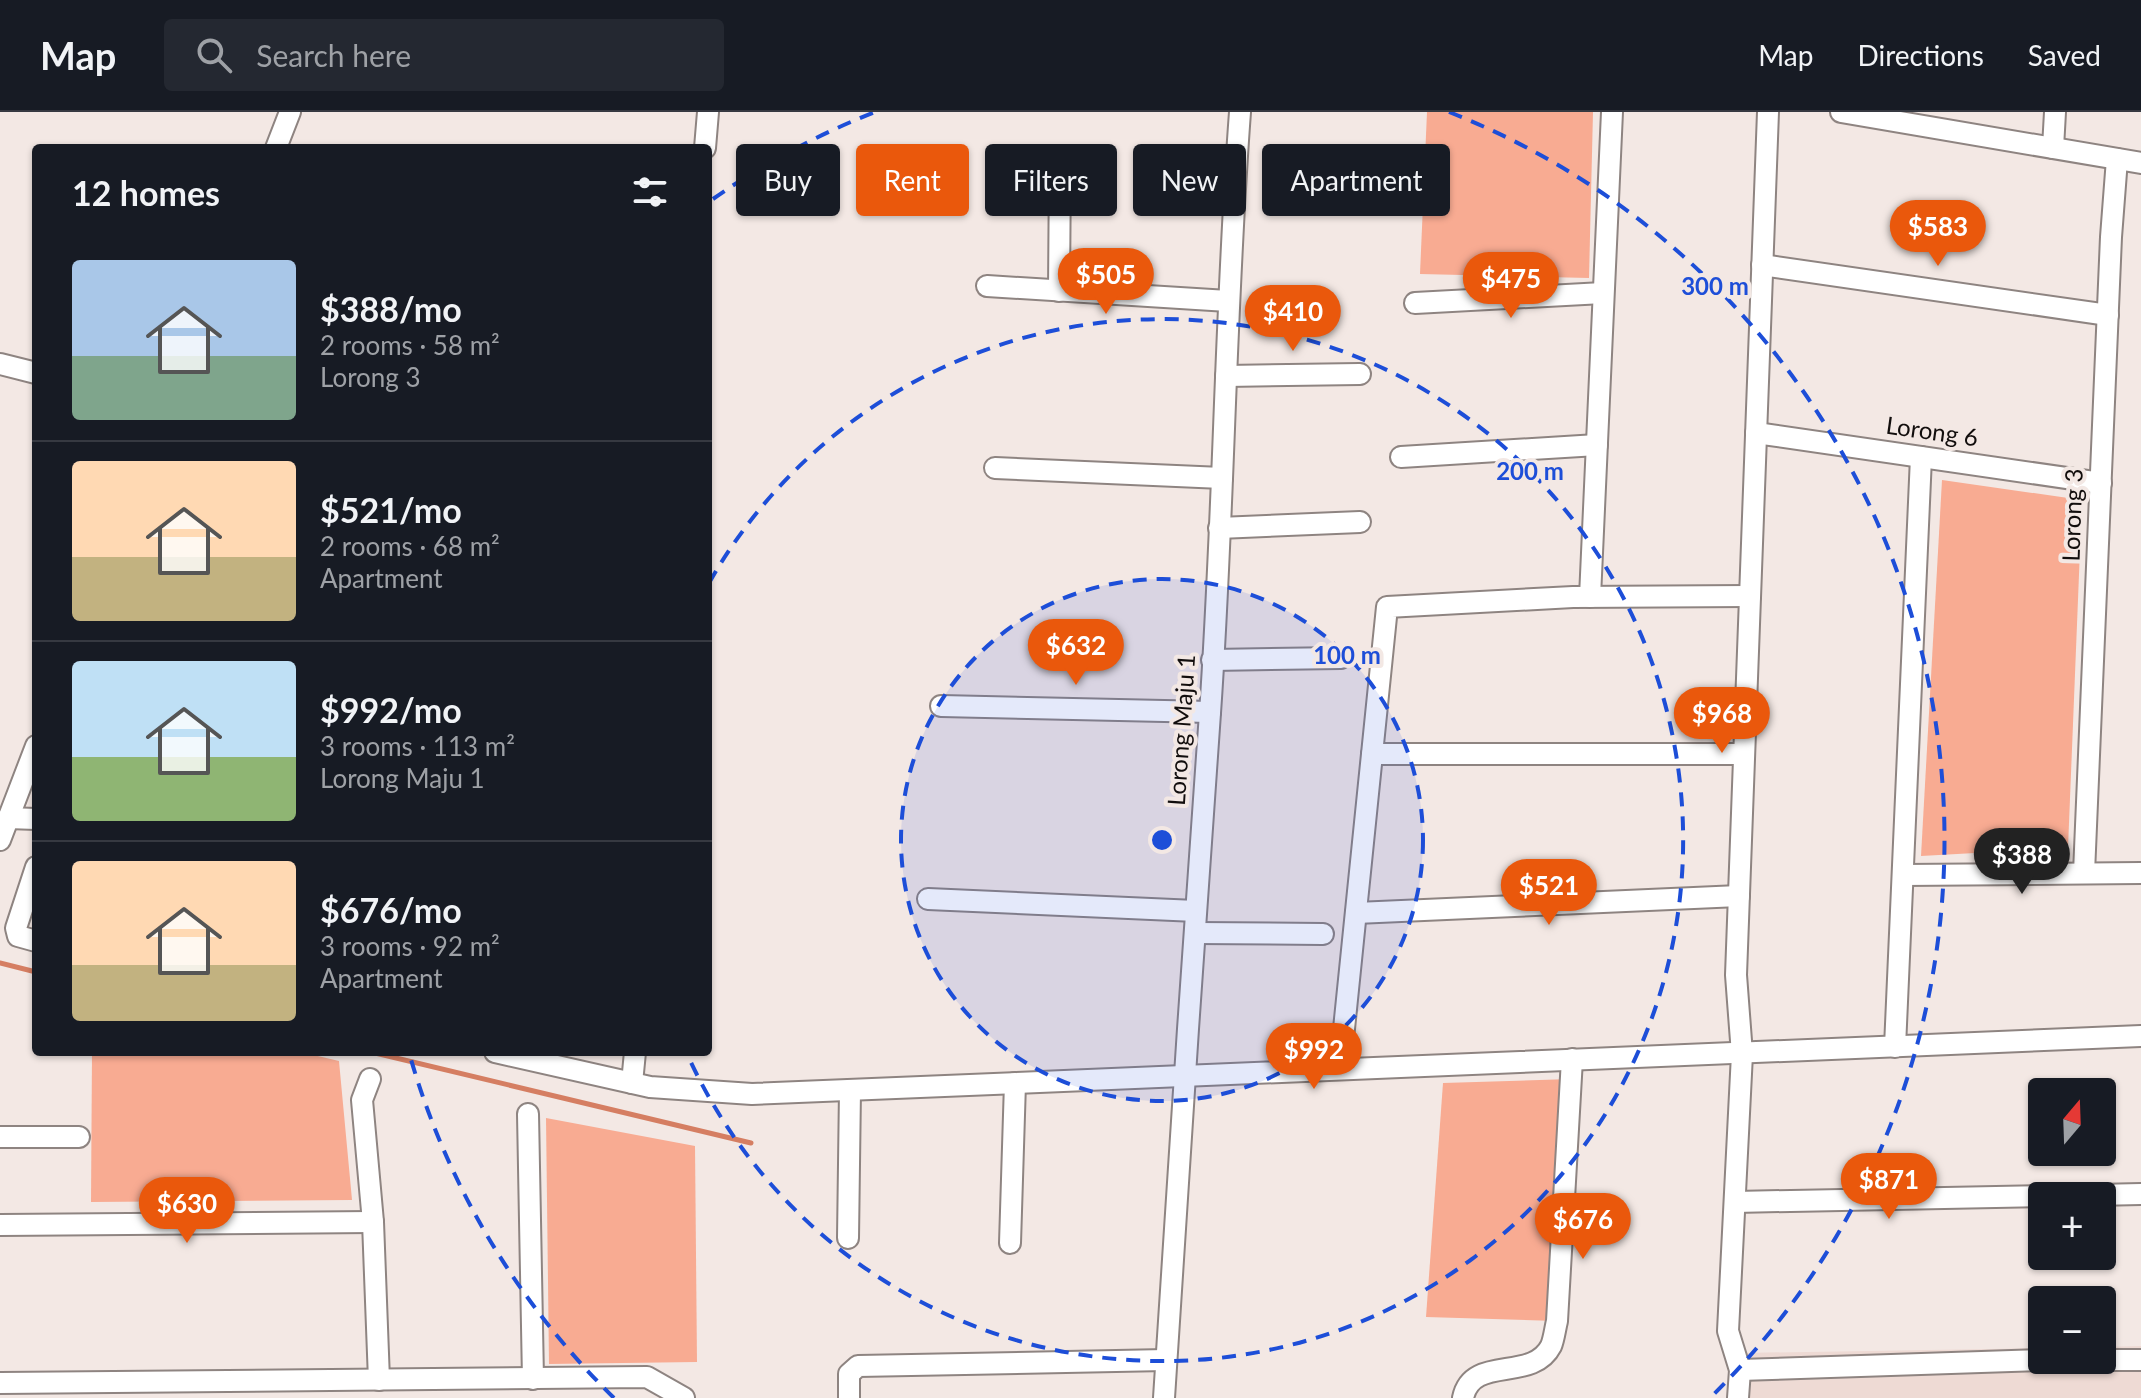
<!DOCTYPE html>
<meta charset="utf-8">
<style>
:root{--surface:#171b24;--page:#242831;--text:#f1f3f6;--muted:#9ea1a6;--line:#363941;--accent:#ea580c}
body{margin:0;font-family:Lato,sans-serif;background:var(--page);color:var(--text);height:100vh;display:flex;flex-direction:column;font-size:30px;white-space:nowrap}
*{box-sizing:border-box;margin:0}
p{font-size:26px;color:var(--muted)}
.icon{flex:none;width:44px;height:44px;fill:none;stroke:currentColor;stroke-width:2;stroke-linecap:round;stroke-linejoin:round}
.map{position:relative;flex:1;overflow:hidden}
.side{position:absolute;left:32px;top:32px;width:680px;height:912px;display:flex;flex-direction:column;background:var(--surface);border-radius:8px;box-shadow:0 2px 6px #0004}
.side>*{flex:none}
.hud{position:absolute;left:736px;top:32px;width:760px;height:72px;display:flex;gap:16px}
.needle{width:52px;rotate:19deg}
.controls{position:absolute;left:2028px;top:966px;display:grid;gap:16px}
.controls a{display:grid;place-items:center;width:88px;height:88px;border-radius:8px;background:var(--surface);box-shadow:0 2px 6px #0004;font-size:40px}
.price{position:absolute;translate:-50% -68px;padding:0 18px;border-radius:28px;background:var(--accent);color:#fff;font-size:26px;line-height:52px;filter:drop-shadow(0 2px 4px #0008)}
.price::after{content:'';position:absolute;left:50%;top:48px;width:24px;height:18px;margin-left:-12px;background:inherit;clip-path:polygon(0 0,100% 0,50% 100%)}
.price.selected{background:#222;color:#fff}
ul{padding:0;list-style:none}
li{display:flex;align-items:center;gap:24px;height:200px;padding:0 40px}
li+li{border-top:2px solid var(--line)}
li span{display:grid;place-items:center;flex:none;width:224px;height:160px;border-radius:8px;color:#555}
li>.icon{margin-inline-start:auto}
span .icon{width:96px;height:96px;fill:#fffc;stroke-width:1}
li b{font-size:34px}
h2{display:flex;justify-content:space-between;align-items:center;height:96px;padding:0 40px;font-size:34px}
.pill{padding:0 28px;border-radius:8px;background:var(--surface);box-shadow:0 2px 6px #0004;font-size:28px;line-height:72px}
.pill.selected{background:var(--accent);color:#fff}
header{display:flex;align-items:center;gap:48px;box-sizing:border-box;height:112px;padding:0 40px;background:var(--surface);border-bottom:2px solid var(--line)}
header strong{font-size:38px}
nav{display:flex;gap:44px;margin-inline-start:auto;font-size:28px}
.search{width:560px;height:72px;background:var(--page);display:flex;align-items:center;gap:20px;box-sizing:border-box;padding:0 28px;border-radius:8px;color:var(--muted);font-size:30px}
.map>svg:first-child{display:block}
.built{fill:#eedad4}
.green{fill:#f8ab92}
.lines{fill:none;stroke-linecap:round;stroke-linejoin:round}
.stream{stroke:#d57e62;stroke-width:5}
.minor-casing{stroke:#8e8481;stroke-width:24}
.minor{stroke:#fff;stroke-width:20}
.ring{fill:none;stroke:#1d4ed8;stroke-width:4;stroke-dasharray:14 10}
.labels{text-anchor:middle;stroke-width:8;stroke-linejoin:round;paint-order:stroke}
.street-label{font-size:24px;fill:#120e0d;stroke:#f3e8e4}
.centre{fill:#1d4ed8;stroke:#f3e8e4;stroke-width:4}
.ring-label{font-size:24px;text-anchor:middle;font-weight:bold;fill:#1d4ed8;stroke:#f3e8e4;stroke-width:8;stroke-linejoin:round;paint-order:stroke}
</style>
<header>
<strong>Map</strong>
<div class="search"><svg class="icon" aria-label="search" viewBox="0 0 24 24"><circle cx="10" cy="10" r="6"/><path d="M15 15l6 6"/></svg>Search here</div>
<nav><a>Map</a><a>Directions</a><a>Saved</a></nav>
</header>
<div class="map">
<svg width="2141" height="1286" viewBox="0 0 2141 1286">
<rect width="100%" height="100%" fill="#f3e8e4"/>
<polygon class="built" points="2141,1234 2141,1286 1740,1286 1741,1241 2042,1236 2042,1248 2102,1248 2102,1235"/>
<g class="green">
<polygon points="1427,0 1593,0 1589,166 1420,162"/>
<polygon points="1942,368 2082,388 2068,736 1921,744"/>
<polygon points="92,940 301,940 339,949 352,1088 91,1090"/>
<polygon points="1571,967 1557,1209 1426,1205 1443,971"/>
<polygon points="546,1006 695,1034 697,1250 549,1252"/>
</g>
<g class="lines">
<g class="stream">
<polyline points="0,851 36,860"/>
<polyline points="371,940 751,1031"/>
</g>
<g class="minor-casing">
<g id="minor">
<polyline points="1841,0 2141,51"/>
<polyline points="276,36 290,0"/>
<polyline points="705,36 708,0"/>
<polyline points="2053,36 2055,0"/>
<polyline points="1762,153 2108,203"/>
<polyline points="987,174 1228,189"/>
<polyline points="1059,179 1060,49"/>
<polyline points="1415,191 1603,181"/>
<polyline points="0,252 36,261"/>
<polyline points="1226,264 1360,262"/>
<polyline points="1756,321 2101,371"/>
<polyline points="1401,345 1597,333"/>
<polyline points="995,356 1222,366"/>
<polyline points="1219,416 1360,410"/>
<polyline points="1590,485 1612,0"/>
<polyline points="1212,548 1341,546"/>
<polyline points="941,594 1210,600"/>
<polyline points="1372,642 1744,642"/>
<polyline points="8,706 36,707"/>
<polyline points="0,728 36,634"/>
<polyline points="36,755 16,816 18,824 36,829"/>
<polyline points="2084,761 2111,125 2117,47"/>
<polyline points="1903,763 2141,761"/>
<polyline points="928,787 1196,799"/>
<polyline points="1356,801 1739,784"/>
<polyline points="1195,821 1323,822"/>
<polyline points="1895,935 1921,345"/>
<polyline points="495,940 650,975 752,982 2141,924"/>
<polyline points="1340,956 1387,495 1573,485 1750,484"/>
<polyline points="370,967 362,988 373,1110 379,1268"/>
<polyline points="632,971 635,940"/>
<polyline points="528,1002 533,1267"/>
<polyline points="0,1025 79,1025"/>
<polyline points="2050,1084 2141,1082"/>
<polyline points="1735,1090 2042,1084"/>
<polyline points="0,1113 373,1110"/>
<polyline points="848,1126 850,978"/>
<polyline points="1010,1131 1015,971"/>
<polyline points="2080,1248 2141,1248"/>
<polyline points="1740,1258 2042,1248"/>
<polyline points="0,1271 647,1265 684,1286"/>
<polyline points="849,1286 849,1262 858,1254 1166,1248"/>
<path d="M1164 1286C1179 1058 1193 829 1210 601 1224 401 1225 200 1240 0"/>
<path d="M1463 1286C1472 1242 1532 1271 1551 1234 1554 1227 1555 1217 1557 1209L1572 947"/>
<polyline points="1738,1286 1740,1258 1728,1219 1742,942 1736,863 1768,0"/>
</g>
</g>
<use href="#minor" class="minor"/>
</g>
<circle cx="1162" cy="728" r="261" fill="#1d4ed8" fill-opacity=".12"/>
<g class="ring">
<circle cx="1162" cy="728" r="261"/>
<path d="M709 471A521 521 0 1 1 688 944"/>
<path d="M614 1286A782 782 0 0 1 410 944M713 87A782 782 0 0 1 875 0M1449 0A782 782 0 0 1 1710 1286"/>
</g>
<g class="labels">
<g class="street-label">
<text transform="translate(1932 320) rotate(8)" y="8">Lorong 6</text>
<text transform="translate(2073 403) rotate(-88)" y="8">Lorong 3</text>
<text transform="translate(1182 618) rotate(-86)" y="8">Lorong Maju 1</text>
</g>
</g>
<circle cx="1162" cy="728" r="12" class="centre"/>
<g class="ring-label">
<text x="1715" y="183">300 m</text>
<text x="1530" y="368">200 m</text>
<text x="1347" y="552">100 m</text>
</g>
</svg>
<div class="controls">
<a><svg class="needle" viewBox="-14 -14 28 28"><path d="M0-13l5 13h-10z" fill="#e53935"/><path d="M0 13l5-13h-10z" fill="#9ea1a6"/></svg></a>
<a>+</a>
<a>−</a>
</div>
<b class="price" style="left:1938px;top:156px">$583</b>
<b class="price" style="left:1106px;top:204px">$505</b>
<b class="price" style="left:1511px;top:208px">$475</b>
<b class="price" style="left:1293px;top:241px">$410</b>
<b class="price" style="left:1076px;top:575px">$632</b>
<b class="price" style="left:1722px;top:643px">$968</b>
<b class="price selected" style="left:2022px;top:784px">$388</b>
<b class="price" style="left:1549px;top:815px">$521</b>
<b class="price" style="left:1314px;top:979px">$992</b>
<b class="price" style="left:1889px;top:1109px">$871</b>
<b class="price" style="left:187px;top:1133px">$630</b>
<b class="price" style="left:1583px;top:1149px">$676</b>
<div class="hud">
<a class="pill">Buy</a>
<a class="pill selected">Rent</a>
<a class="pill">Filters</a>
<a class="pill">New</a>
<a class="pill">Apartment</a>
</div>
<section class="side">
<h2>12 homes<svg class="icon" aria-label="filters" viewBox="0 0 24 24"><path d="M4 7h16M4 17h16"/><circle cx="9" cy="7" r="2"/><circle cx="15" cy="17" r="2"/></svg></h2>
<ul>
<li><span style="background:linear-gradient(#a9c7e8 60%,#7fa58c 0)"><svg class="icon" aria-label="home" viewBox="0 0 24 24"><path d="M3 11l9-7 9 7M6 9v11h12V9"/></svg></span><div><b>$388/mo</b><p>2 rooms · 58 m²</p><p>Lorong 3</p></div></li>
<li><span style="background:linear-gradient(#ffd9b3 60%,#c2b280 0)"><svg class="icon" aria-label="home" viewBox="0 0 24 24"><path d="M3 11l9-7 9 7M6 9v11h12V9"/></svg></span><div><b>$521/mo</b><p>2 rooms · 68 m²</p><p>Apartment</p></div></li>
<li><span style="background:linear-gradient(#bfe0f5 60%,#8fb573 0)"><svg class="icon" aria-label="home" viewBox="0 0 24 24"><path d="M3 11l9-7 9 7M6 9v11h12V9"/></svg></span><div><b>$992/mo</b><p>3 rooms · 113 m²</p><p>Lorong Maju 1</p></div></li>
<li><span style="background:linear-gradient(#ffd9b3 65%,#c2b280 0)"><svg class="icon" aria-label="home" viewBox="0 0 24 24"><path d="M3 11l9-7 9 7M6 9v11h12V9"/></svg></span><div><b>$676/mo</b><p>3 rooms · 92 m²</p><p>Apartment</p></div></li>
</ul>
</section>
</div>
